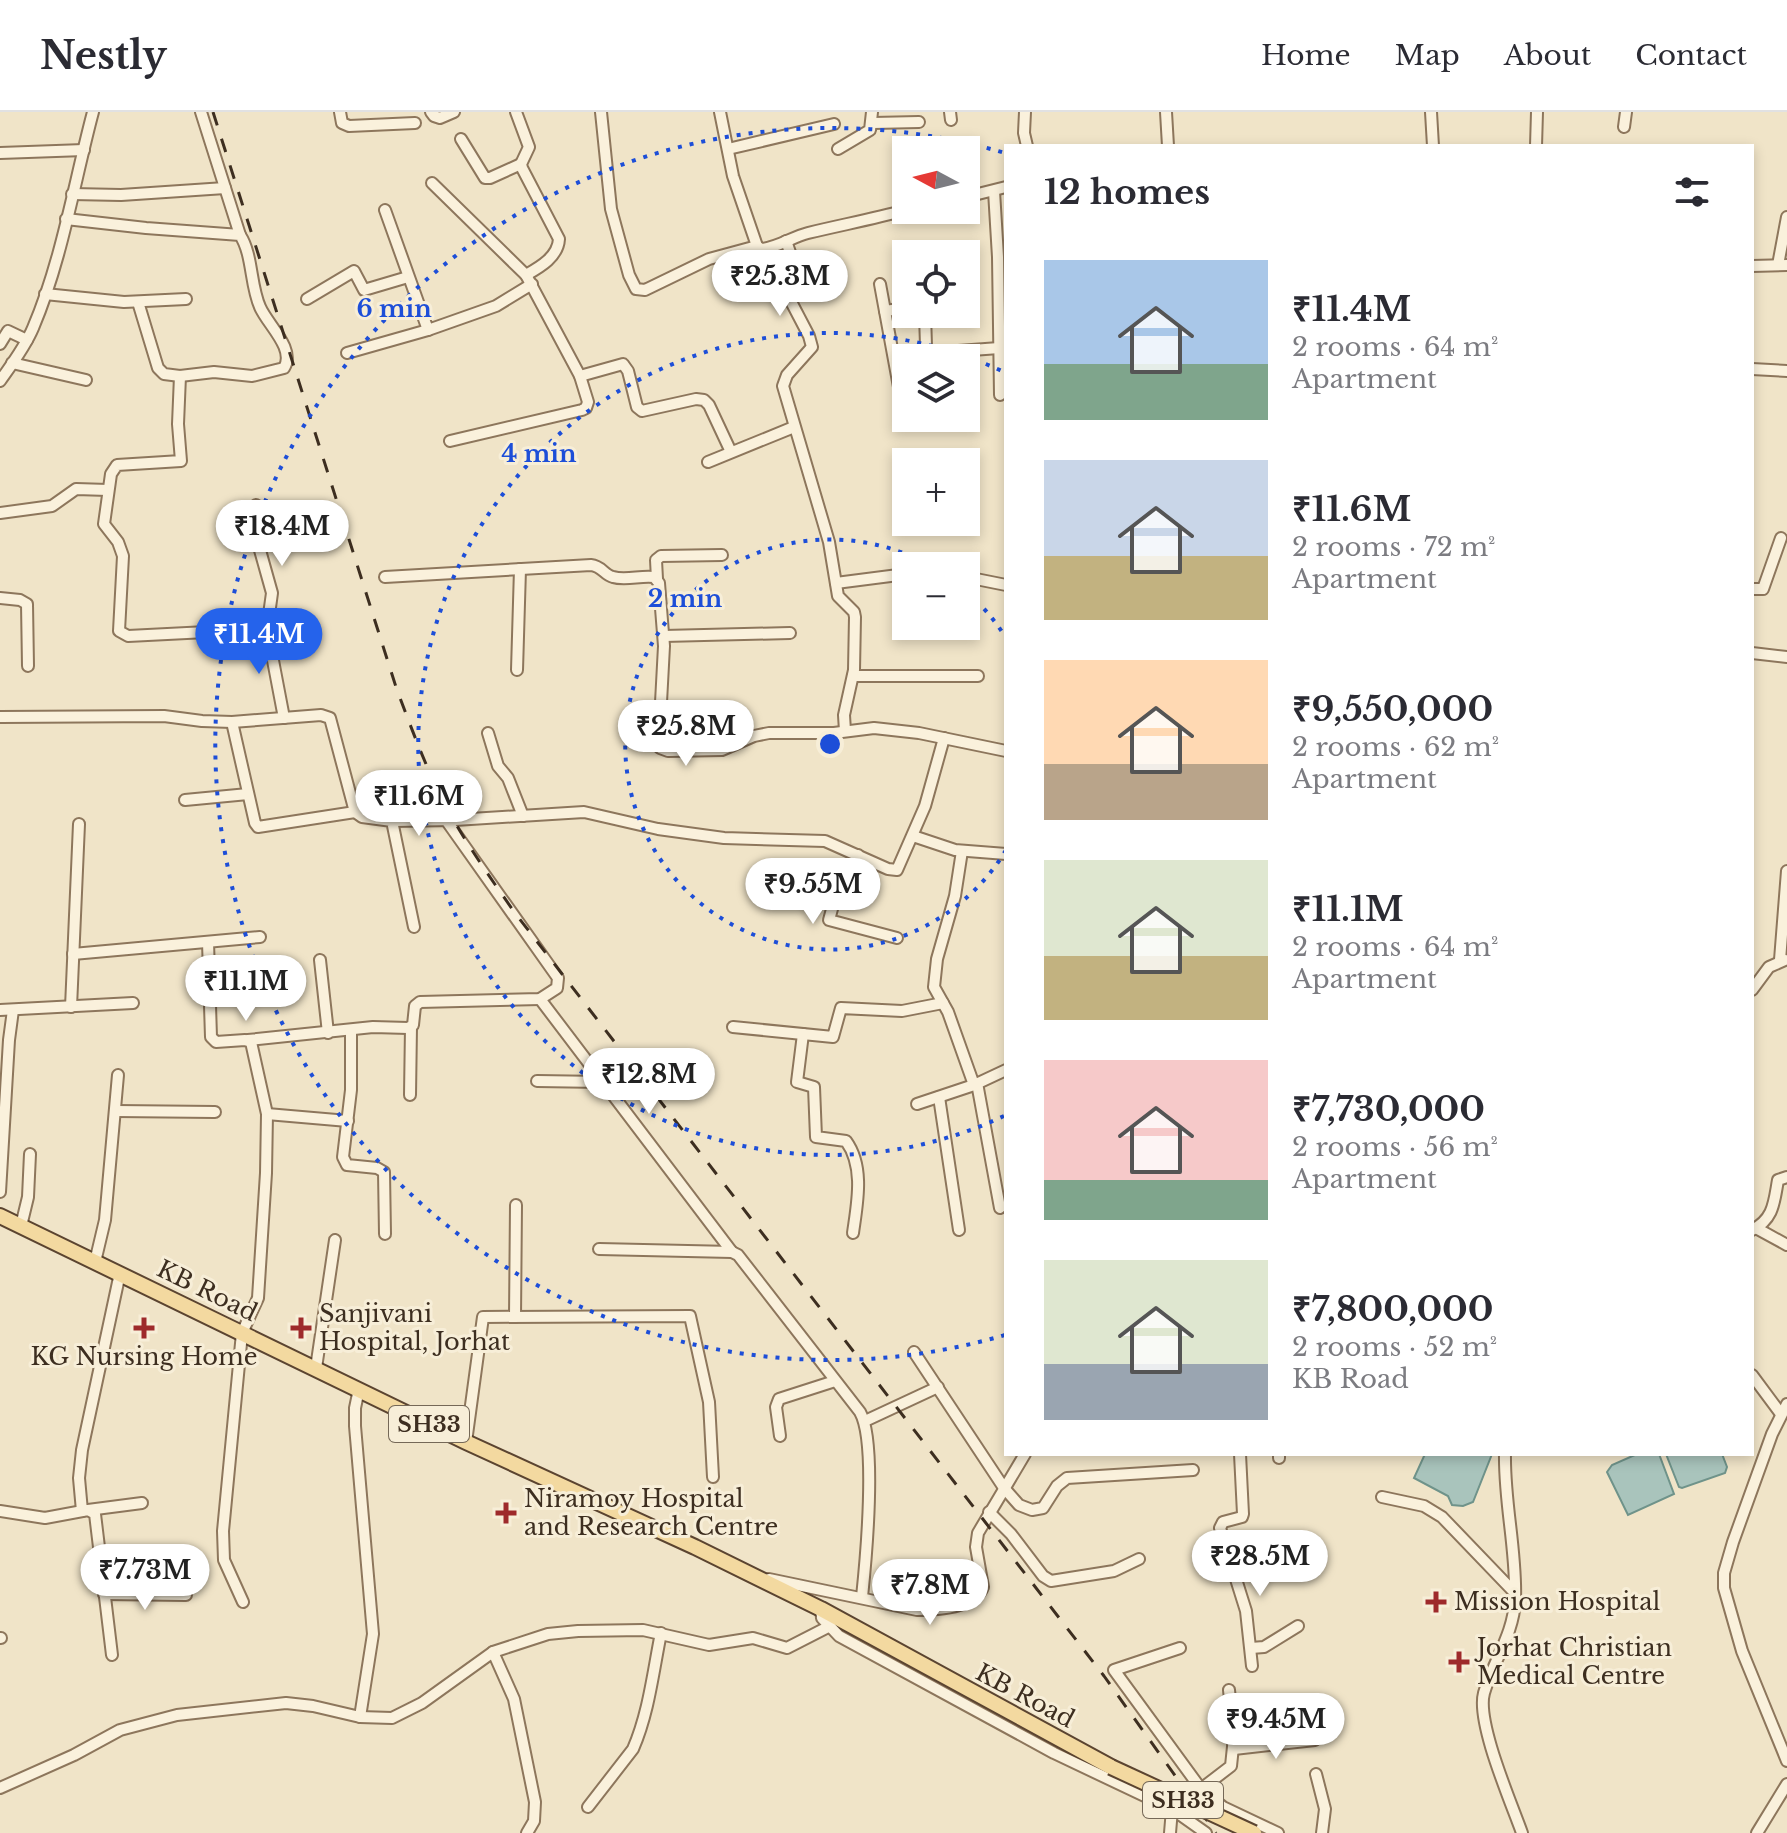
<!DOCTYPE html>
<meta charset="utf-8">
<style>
:root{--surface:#fff;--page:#f7f7f7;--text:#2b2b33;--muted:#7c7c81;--line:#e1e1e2;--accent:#2563eb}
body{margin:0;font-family:"Libre Baskerville",serif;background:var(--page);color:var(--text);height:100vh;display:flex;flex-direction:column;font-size:30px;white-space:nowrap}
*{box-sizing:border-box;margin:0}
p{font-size:26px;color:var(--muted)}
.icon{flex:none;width:44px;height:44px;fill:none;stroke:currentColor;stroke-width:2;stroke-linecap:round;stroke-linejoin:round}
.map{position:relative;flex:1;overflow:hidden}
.panel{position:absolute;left:1004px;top:32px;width:750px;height:1312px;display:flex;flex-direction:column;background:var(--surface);border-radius:0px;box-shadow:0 4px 12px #0003}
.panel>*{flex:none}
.needle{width:52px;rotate:277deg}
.tools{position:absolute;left:892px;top:24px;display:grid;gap:16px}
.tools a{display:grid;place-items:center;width:88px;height:88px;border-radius:0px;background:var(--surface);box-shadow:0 4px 12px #0003;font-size:40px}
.price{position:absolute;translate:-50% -68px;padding:0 18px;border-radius:28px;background:#fff;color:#222;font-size:26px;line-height:52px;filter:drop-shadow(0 2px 4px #0008)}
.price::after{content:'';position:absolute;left:50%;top:48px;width:24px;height:18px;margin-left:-12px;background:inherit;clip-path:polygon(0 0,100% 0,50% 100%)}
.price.active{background:var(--accent);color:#fff}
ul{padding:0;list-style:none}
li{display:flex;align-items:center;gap:24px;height:200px;padding:0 40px}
li span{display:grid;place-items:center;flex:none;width:224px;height:160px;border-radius:0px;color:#555}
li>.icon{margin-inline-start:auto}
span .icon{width:96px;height:96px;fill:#fffc;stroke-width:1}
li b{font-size:34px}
h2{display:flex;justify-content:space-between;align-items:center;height:96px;padding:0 40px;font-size:34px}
header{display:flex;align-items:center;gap:48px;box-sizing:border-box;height:112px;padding:0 40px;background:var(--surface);border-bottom:2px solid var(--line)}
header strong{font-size:38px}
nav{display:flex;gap:44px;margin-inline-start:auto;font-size:28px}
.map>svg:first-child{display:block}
.water{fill:#a9c4bc;stroke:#6f938a;stroke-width:2}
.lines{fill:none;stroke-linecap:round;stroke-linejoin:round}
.minor-casing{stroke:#8d765c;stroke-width:14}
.major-casing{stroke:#5b4430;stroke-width:18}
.minor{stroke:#faf1dc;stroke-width:10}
.major{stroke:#f3d9a0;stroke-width:14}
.rail{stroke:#3d2e20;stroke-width:3;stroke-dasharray:14 14;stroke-linecap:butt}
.major-bridge-casing{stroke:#5b4430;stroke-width:18;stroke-linecap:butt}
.major-bridge{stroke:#f3d9a0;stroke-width:14}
.ring{fill:none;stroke:#1d4ed8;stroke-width:4;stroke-dasharray:4 8}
.poi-dot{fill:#9e2a2b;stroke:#f7eed8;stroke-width:3}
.labels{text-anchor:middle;stroke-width:6;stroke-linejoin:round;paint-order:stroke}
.shield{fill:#f7eed8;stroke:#756857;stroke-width:2}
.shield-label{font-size:22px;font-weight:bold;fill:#3d2e20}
.street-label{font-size:24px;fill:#3d2e20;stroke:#f7eed8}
.poi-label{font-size:24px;fill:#3d2e20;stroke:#f7eed8;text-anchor:start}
.centre{fill:#1d4ed8;stroke:#f7eed8;stroke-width:4}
.ring-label{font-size:24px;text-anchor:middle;font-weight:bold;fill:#1d4ed8;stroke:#f7eed8;stroke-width:6;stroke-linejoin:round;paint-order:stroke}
</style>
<header>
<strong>Nestly</strong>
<nav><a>Home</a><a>Map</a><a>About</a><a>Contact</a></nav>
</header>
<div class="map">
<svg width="1787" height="1721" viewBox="0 0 1787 1721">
<rect width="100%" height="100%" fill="#f0e4c8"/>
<g class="water">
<polygon points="1425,1342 1492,1342 1473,1390 1463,1394 1452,1393 1448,1384 1414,1366"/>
<polygon points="1637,1342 1659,1342 1674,1382 1628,1403 1607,1360 1612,1353"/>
<polygon points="1666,1342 1722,1342 1727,1355 1725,1361 1682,1376 1679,1375"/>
</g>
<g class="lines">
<g class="minor-casing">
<g id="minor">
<polyline points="201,0 240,123"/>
<polyline points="340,0 342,11 349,14 415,11"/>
<polyline points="431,0 434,4 440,6 454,0"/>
<path d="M516 0 529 35 521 52 522 56 559 127C558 145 540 155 526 163"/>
<path d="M601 0 611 97 629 163 636 177 645 178 709 147 757 134 761 137C777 136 792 125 808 121 841 113 873 107 906 98"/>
<polyline points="720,0 733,64 757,134"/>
<polyline points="950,0 951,8"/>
<polyline points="1025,0 1024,21 1027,34"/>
<polyline points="1166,0 1168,34"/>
<polyline points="1431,0 1433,34"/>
<polyline points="873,11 919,10"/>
<polyline points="1624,15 1626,0"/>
<polyline points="461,27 485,66 490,66 521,52"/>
<polyline points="1536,34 1537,0"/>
<polyline points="728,37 834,12"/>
<polyline points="838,37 870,18 872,0"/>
<polyline points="0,41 84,38"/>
<polyline points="432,71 526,163 580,264 588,290 586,296 582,298 450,329"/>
<polyline points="994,79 998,145 1000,283"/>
<polyline points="72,82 121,83 225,76"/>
<polyline points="966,85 1006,75"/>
<polyline points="385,98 428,218 496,194 532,172"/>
<path d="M66 107 146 116 240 123C253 143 250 173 260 195 267 212 296 237 284 256L252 264 214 260 180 264 164 262 158 256 138 190"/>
<polyline points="786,129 800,169 786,180 809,224 812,235 787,263 783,274 829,430 838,484 854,500 855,505 854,558 844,603 845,619"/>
<polyline points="1778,153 1787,105"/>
<polyline points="1752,154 1787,153"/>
<polyline points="880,172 904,302"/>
<polyline points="45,182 124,190 186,187"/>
<polyline points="307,187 354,159 364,178 408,165"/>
<polyline points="885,199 906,196"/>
<polyline points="925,202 926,234 931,241 999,236"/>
<polyline points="0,232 8,219 27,228"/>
<polyline points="347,241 428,218"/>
<polyline points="12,251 86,268"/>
<polyline points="1752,257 1787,259"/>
<polyline points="180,264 178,312 181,349 117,353 111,362 104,412 118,430 123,444 119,519 128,524 267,517"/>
<polyline points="580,264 623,252 628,259 637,295 642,299 696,287 704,288 709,293 731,340"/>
<path d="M0 269C12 252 25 235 33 216 62 148 74 71 93 0"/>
<polyline points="708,350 794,315"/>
<polyline points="256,393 258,431 272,481 267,517 284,606"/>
<polyline points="0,401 52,394 76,377 108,378"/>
<path d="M385 465 591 453C602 454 604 463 613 465 626 469 641 463 654 465L659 471 664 534 659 628 660 636 668 639 722 638 754 624 769 621H834L874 616 919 621 1006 639"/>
<polyline points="966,465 1006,473"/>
<polyline points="657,467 656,448 661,444 722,443"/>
<polyline points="836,471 906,462"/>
<polyline points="1752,477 1763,477 1781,426"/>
<polyline points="0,486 20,488 27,492 28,554"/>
<polyline points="664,524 790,521"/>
<polyline points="1752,541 1787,545"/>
<polyline points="517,558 520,457"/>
<polyline points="853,564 978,564"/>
<polyline points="0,605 164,604 202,609 232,610 321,603 330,606 355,700 362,705 392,709 414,815"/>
<polyline points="232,610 255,711 258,715 355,700"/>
<polyline points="488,621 498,654 508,666 523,704"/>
<polyline points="185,688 248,682"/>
<polyline points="392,709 455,708 584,700 658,717 724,726 825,729 888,757 897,758 925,694 944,626"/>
<polyline points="913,724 955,738 1006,742"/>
<polyline points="962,739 955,784 937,847 934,875 948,900 974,973"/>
<polyline points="858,743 835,786 829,808 897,826"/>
<polyline points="208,830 211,925 216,930 245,928 251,930 267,1002 266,1061 258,1186 242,1221 223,1419 224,1448 243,1490"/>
<polyline points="73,842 260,825"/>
<polyline points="320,848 328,921"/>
<polyline points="1780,848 1787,759"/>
<polyline points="1752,878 1769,855 1785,848"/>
<polyline points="540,887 732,1140"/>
<polyline points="71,895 79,712"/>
<polyline points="0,898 133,891"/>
<polyline points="733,915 833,925 841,896 902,899 943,891"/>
<polyline points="351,918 351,978 343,1045 347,1053 377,1056 384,1060 385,1122"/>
<path d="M803 922 797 970 814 975 816 1025 846 1029C865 1055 857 1092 853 1121"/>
<polyline points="248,928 373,915 408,916 413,913 415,894 420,890 540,887 557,876 558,866 446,708"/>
<polyline points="537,969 602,970"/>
<polyline points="977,971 1000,1096"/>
<polyline points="410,983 411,915"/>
<polyline points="939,985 959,1118"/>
<polyline points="917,992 974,973 1006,958"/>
<polyline points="116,999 215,1000"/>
<polyline points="267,1002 348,1009"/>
<polyline points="0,1080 9,928 13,898"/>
<polyline points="21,1114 28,1085 30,1042"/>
<polyline points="1756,1116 1787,1133"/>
<path d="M1752 1118C1774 1107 1774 1090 1778 1068L1787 1065"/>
<path d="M599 1137 732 1140 738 1143 860 1300C877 1330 866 1447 862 1485"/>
<polyline points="95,1150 105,1108 118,963"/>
<polyline points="515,1205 516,1093"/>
<polyline points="914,1240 1004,1376 1019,1393 1032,1398 1043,1396 1057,1374 1067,1366 1193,1358"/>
<polyline points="316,1256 335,1128"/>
<polyline points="1752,1263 1781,1302"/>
<polyline points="359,1277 355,1296 355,1314 373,1522 360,1605"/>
<polyline points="1787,1292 1772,1322 1733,1430 1724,1461 1724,1476 1742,1539 1787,1649"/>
<polyline points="865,1309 938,1275"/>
<polyline points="780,1324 776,1295 779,1287 835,1269"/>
<polyline points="466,1330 483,1205 690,1204 709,1290 713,1365"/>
<polyline points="1240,1342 1243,1402 1242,1405 1223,1410 1220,1416 1246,1499 1252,1554"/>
<path d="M1505 1342C1504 1391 1517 1440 1515 1488 1514 1521 1493 1550 1484 1581 1476 1610 1511 1690 1522 1721"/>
<polyline points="1279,1346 1279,1342"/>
<polyline points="1382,1385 1424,1394 1442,1405 1515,1481"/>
<polyline points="88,1398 142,1391"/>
<polyline points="0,1399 45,1406 88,1398 95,1402 112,1543"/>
<polyline points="82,1399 79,1366 82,1338 120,1161"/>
<polyline points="989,1400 1011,1422 1043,1464 1051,1469 1114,1459 1139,1447"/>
<path d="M769 1467 917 1498C938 1498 975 1496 983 1475L976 1435 978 1421 1025 1342"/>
<polyline points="104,1482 186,1483"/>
<polyline points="821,1497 822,1506 839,1524 1054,1641 1172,1697 1170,1721"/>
<polyline points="0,1526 1,1526"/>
<polyline points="1180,1536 1114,1558 1201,1677 1223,1695 1278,1721"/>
<polyline points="1251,1536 1264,1535 1298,1514"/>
<polyline points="493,1540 514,1587 535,1690 534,1709 527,1721"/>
<polyline points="1234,1637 1315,1628"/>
<polyline points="1316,1662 1325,1697 1322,1721"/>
<polyline points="0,1676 74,1643 120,1618 177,1603 286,1591 313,1594 360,1605 392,1606 422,1591 493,1540 548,1522 578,1519 643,1518 709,1533 753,1526 787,1536 830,1514"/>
<polyline points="1201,1677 1231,1654 1234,1625 1229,1578"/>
<path d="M588 1695 633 1637C649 1600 653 1560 661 1521"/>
<polyline points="1172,1697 1206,1721"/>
<polyline points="1757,1721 1787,1672"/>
</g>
</g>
<g class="major-casing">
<polyline id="major" points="0,1104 466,1330 695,1435 821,1497 1111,1655"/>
</g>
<use href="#minor" class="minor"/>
<use href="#major" class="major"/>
<path class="rail" d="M213 0 396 575C410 613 424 650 441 685 462 726 489 764 515 801L1104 1564 1216 1721"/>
<g class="major-bridge-casing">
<polyline id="major-bridge" points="1111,1655 1254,1721"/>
</g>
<use href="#major-bridge" class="major-bridge"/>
</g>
<g class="ring">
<path d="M1006 738A205 205 0 1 1 931 454M967 480A205 205 0 0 1 1006 526"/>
<path d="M1004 1004A411 411 0 1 1 1004 260"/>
<path d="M1005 1223A616 616 0 1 1 1005 41"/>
</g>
<g class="poi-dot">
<path d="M140 1204h8v8h8v8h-8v8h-8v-8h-8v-8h8z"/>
<path d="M297 1204h8v8h8v8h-8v8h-8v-8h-8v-8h8z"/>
<path d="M502 1389h8v8h8v8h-8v8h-8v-8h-8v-8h8z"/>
<path d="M1432 1478h8v8h8v8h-8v8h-8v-8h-8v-8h8z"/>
<path d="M1455 1538h8v8h8v8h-8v8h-8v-8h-8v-8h8z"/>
</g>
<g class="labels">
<g class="shield">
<rect x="389" y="1294" width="80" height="36" rx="6"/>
<rect x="1143" y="1670" width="80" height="36" rx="6"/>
</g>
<g class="shield-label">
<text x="429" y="1320">SH33</text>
<text x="1183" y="1696">SH33</text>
</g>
<g class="street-label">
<text transform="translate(207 1179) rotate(26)" y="8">KB Road</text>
<text transform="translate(1025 1584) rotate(28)" y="8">KB Road</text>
</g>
<g class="poi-label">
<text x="319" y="1210">Sanjivani<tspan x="319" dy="28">Hospital, Jorhat</tspan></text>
<text x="144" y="1253" text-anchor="middle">KG Nursing Home</text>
<text x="524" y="1395">Niramoy Hospital<tspan x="524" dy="28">and Research Centre</tspan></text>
<text x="1454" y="1498">Mission Hospital</text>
<text x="1477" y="1544">Jorhat Christian<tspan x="1477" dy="28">Medical Centre</tspan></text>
</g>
</g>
<circle cx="830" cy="632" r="12" class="centre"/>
<g class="ring-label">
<text x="394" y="205">6 min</text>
<text x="539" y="350">4 min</text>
<text x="685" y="495">2 min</text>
</g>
</svg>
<div class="tools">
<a><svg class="needle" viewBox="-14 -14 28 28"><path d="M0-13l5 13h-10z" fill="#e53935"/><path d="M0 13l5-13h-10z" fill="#7c7c81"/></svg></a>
<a><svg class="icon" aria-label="locate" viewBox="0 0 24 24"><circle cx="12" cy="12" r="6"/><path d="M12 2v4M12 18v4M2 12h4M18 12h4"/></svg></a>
<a><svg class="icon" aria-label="layers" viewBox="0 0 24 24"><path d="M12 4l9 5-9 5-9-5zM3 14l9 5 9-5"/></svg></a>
<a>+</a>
<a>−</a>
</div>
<b class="price" style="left:780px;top:206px">₹25.3M</b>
<b class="price" style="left:282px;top:456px">₹18.4M</b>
<b class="price active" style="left:259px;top:564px">₹11.4M</b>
<b class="price" style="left:686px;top:656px">₹25.8M</b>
<b class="price" style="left:419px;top:726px">₹11.6M</b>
<b class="price" style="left:813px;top:814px">₹9.55M</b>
<b class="price" style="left:246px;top:911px">₹11.1M</b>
<b class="price" style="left:649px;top:1004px">₹12.8M</b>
<b class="price" style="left:1260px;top:1486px">₹28.5M</b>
<b class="price" style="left:145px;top:1500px">₹7.73M</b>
<b class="price" style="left:930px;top:1515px">₹7.8M</b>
<b class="price" style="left:1276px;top:1649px">₹9.45M</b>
<section class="panel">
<h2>12 homes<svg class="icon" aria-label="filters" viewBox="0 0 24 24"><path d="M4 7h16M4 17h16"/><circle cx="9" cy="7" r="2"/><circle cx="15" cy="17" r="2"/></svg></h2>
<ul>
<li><span style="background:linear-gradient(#a9c7e8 65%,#7fa58c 0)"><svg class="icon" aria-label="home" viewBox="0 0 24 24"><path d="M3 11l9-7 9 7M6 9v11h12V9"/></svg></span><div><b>₹11.4M</b><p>2 rooms · 64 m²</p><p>Apartment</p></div></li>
<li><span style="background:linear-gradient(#c9d6e8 60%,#c2b280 0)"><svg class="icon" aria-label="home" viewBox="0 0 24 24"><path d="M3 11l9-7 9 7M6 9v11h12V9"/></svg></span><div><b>₹11.6M</b><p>2 rooms · 72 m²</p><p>Apartment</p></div></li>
<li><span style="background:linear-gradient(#ffd9b3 65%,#b9a48a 0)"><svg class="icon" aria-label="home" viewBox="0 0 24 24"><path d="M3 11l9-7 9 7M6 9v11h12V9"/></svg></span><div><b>₹9,550,000</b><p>2 rooms · 62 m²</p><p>Apartment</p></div></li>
<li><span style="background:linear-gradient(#dfe7d0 60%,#c2b280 0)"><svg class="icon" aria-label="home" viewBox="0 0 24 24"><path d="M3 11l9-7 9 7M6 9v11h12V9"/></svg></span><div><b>₹11.1M</b><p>2 rooms · 64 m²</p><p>Apartment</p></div></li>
<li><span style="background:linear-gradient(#f6c9c9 75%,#7fa58c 0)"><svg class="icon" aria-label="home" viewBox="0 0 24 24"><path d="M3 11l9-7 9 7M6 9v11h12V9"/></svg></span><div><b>₹7,730,000</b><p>2 rooms · 56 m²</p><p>Apartment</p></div></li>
<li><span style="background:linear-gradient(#dfe7d0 65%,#9aa5b1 0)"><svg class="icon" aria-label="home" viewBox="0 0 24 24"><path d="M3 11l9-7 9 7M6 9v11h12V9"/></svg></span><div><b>₹7,800,000</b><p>2 rooms · 52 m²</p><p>KB Road</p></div></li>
</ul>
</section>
</div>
